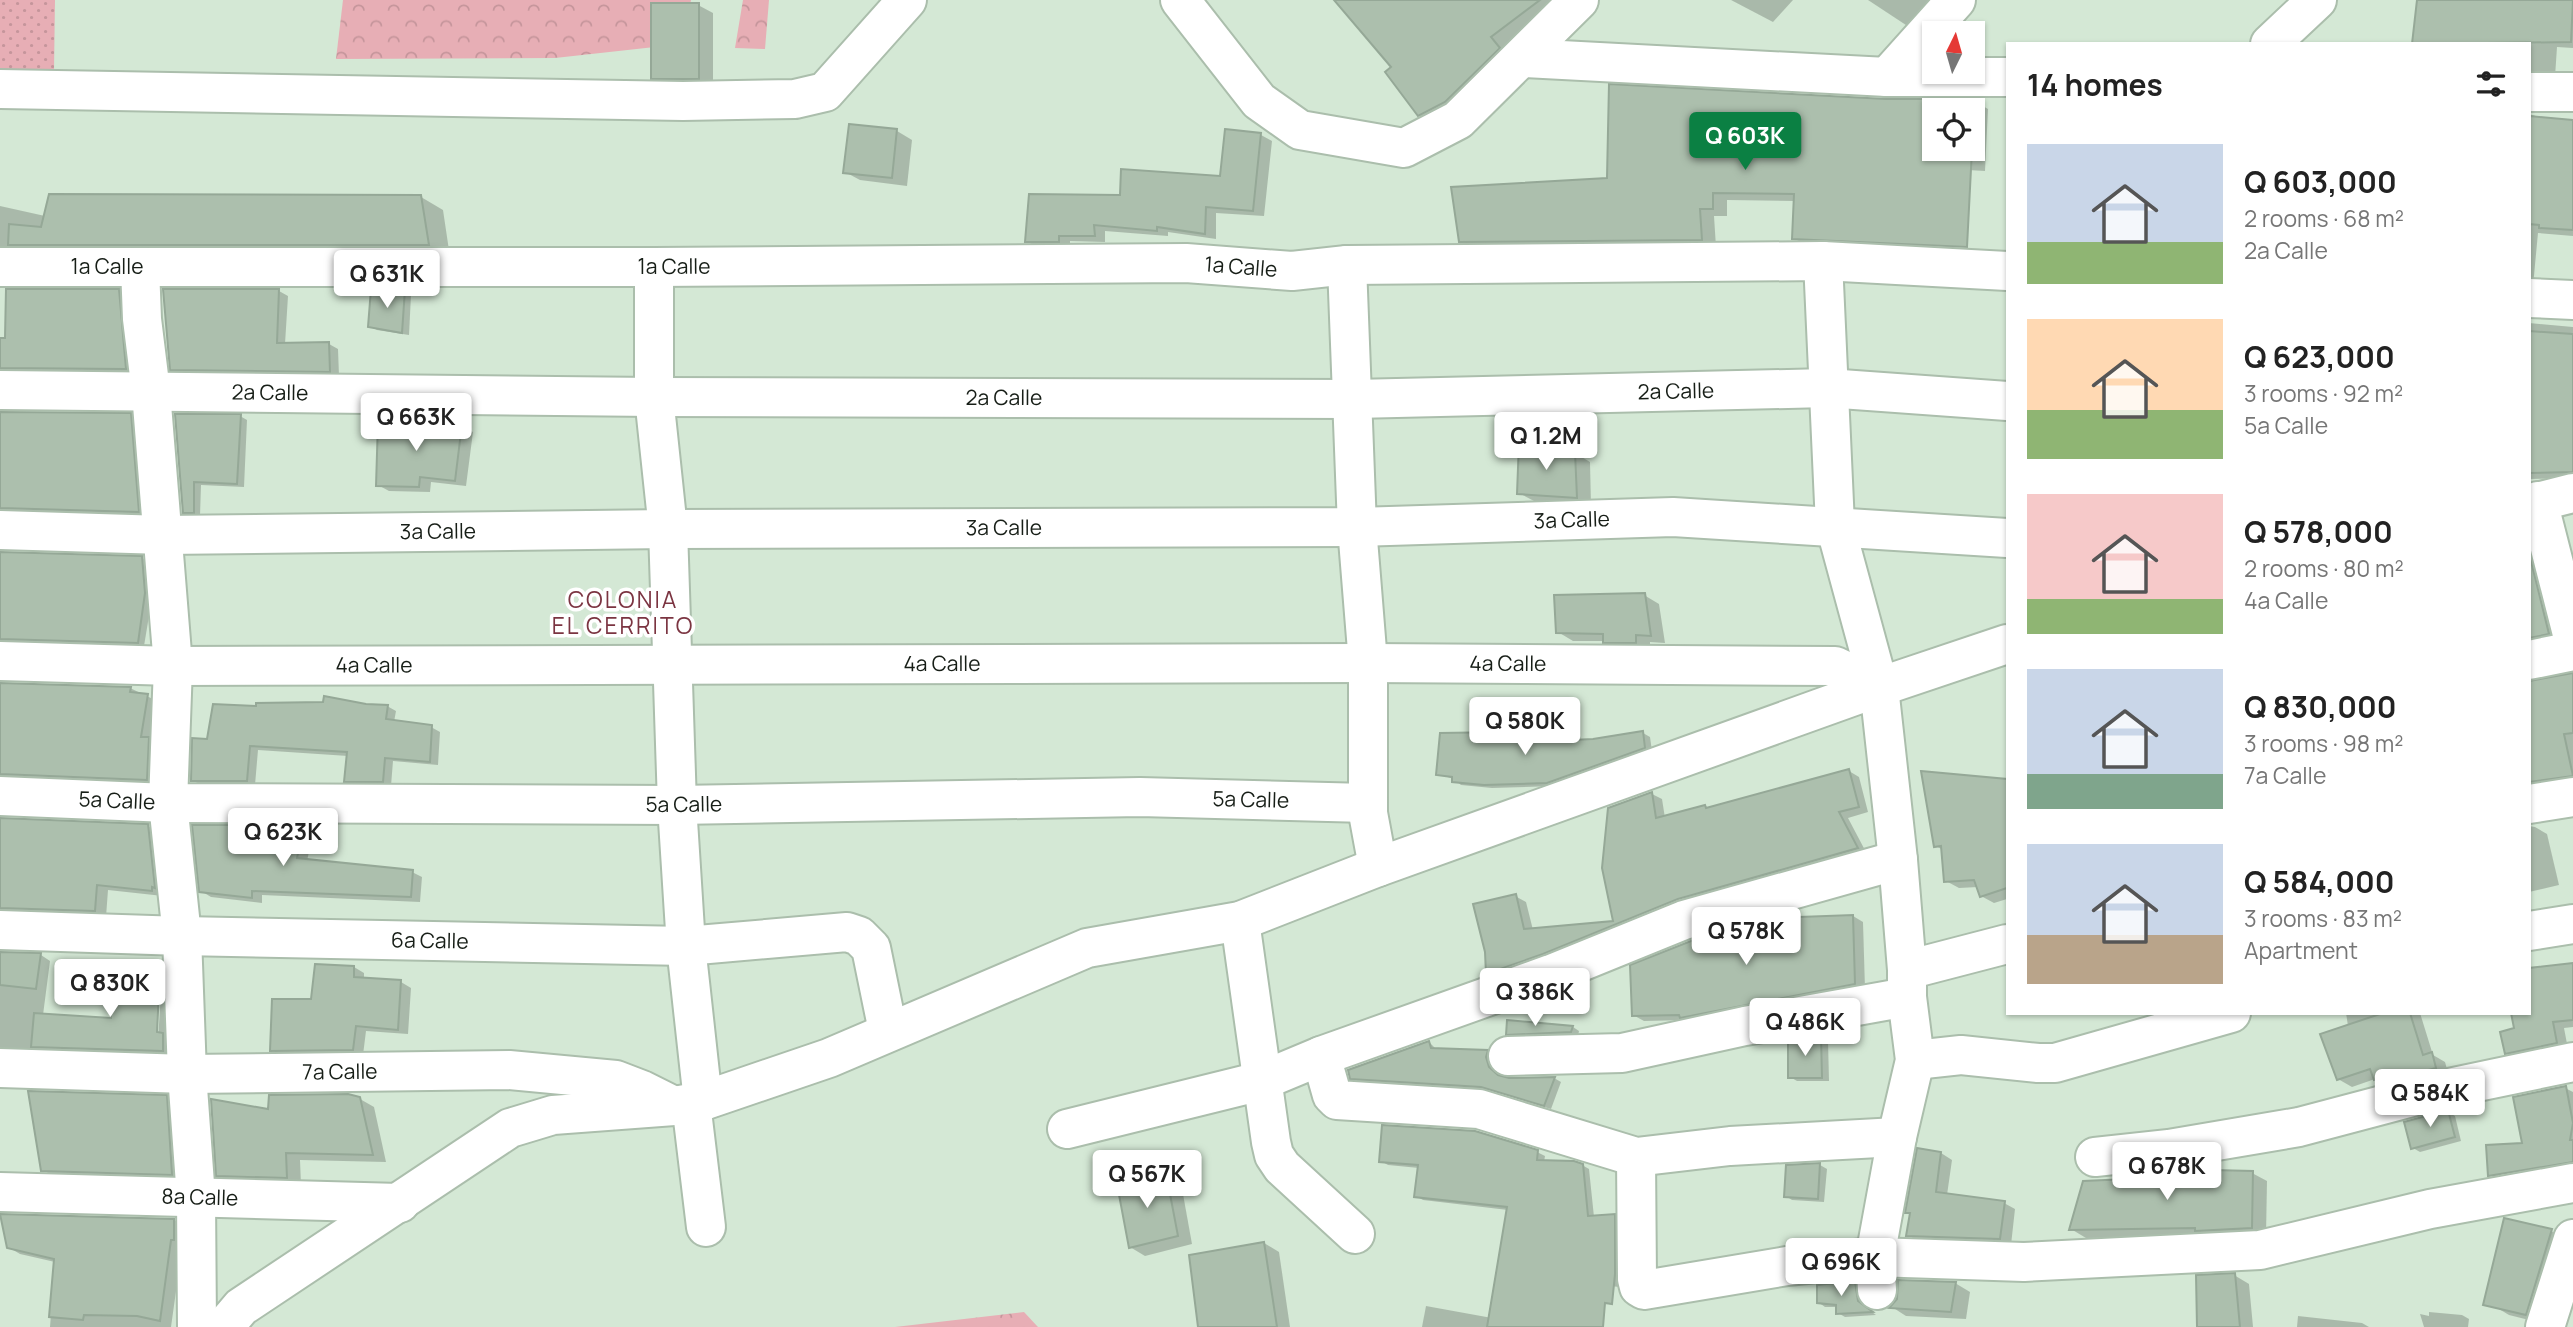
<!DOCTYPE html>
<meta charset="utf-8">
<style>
:root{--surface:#fff;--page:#f2f2f2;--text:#222;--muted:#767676;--accent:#0b8043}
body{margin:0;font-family:Manrope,sans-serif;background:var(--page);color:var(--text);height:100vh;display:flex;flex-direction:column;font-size:26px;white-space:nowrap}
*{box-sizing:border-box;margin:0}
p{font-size:23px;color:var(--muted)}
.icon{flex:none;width:38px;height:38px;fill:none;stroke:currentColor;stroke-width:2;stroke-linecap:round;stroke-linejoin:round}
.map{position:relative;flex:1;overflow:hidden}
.details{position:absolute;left:2006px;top:42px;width:525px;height:973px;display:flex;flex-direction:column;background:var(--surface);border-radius:0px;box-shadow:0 2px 5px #0004}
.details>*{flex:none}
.needle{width:46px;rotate:5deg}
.fabs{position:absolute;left:1922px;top:21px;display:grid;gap:14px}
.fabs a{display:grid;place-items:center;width:63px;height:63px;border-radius:0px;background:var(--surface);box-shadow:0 2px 5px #0004;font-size:35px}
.price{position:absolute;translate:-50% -60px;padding:0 16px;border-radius:7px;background:#fff;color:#222;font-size:23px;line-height:46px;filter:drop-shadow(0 2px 4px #0008)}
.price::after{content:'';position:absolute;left:50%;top:42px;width:21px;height:16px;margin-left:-10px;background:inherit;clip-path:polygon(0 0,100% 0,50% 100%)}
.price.selected{background:var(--accent);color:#fff}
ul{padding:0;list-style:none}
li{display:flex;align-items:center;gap:21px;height:175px;padding:0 21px}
li span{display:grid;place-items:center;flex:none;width:196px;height:140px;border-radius:0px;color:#555}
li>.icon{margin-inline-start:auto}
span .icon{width:84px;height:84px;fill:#fffc;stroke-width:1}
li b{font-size:30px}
h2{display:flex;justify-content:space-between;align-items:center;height:84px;padding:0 21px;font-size:30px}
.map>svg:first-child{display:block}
.grass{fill:url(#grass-dots)}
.forest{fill:url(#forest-crowns)}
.shadow{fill:#0003;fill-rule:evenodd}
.building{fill:#acbfad;stroke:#95a897;stroke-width:2}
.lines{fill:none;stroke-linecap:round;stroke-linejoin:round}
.minor-casing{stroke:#abbeac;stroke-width:42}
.tertiary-casing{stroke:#abbeac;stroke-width:42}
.minor{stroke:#fff;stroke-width:38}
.tertiary{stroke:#fff;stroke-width:38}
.labels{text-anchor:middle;stroke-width:7;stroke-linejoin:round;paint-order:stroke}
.street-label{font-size:21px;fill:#171e17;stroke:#fff}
.neighbourhood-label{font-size:23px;letter-spacing:2px;fill:#7b3441;stroke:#fff}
</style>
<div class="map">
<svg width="2573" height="1327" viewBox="0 0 2573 1327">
<defs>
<pattern id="grass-dots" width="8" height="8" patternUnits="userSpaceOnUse" patternTransform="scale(1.75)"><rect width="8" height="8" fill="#e7aeb5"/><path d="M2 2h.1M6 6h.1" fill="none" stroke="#c5959b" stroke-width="1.8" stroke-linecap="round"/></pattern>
<pattern id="forest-crowns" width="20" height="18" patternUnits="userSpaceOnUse" patternTransform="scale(1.75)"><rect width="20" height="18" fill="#e7aeb5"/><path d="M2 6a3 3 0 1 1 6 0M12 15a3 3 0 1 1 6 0" fill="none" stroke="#c5959b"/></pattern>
</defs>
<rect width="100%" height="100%" fill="#d4e8d5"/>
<polygon class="grass" points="0,0 55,0 54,71 0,71"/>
<g class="forest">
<polygon points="343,0 691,0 682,44 555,58 336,59"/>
<polygon points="743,0 769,0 765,49 735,48"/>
<polygon points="1024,1312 1038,1327 895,1327"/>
</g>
<g class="shadow">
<polygon points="1336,0 1565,0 1504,46 1513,57 1434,123 1419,115 1393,67"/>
<polygon points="1731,0 1793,0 1773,22"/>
<polygon points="1868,0 1932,0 1912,29"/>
<polygon points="2419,0 2573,0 2573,48 2557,47 2555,77 2529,83 2529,44 2414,44"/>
<polygon points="698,5 713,13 713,86 668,86 653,78"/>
<path d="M1974 101 1988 109 1985 171 1933 168 1930 251 1808 247 1794 238 1795 201 1727 200V216H1714L1716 247 1475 249 1461 241 1608 180ZM1934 110H1972V149H1934Z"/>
<polygon points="2529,114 2545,119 2573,121 2573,236 2538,233 2533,286 2529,290"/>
<polygon points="897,131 912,140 907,186 860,180 845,172"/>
<polygon points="1261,135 1272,141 1264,216 1216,213 1216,239 1168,232 1168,236 1105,231 1105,242 1070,241 1070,248 1038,248 1027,241 1122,196 1221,178"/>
<polygon points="421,197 443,210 450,257 0,252 0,206 45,216"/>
<polygon points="118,291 129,296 136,374 10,373 0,368"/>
<polygon points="279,291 288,296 285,344 329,344 338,349 339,376 181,374 172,369"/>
<polygon points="404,291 411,295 409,335 377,330 370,326"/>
<polygon points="2529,323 2573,327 2573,363 2529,360"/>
<polygon points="2573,404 2573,478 2529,479 2529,409"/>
<polygon points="0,412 130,415 143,423 151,519 0,520"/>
<polygon points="177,416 240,416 247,420 244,487 201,485 200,516 191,516 184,512"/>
<polygon points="462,426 473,432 466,486 431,482 430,492 389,491 378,485"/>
<polygon points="1575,453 1590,462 1591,506 1534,501 1519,493"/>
<polygon points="2529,530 2560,640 2529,648"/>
<polygon points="0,554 142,558 149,562 152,598 144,646 0,642"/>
<polygon points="1644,595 1659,604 1665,643 1650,642 1650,650 1620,650 1605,641 1573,641 1558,632"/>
<polygon points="2553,679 2573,720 2573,782 2529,792 2529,682"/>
<polygon points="0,684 130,688 157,701 151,740 158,744 157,785 0,782"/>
<polygon points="365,705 387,706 396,711 394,722 431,727 440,732 438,765 393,761 391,786 354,786 346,781 348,756 258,750 255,785 201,785 192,780 209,740"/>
<polygon points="1643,733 1650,737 1652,751 1555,786 1492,788 1461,785 1454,779 1438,774 1503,734 1510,738 1551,738 1559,743"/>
<path d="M1849 771 1859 777 1868 812 1848 818 1867 854 1497 979 1487 973 1515 896 1526 902 1533 930 1615 922 1652 794 1662 799 1665 818 1705 807 1708 809ZM1685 894 1687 897 1621 924V920ZM1551 949 1552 952 1495 973V969Z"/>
<polygon points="1923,773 2007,781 2007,899 1994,903 1981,896 1978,887 1959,888 1946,881 1943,850 1936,846"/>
<polygon points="0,820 148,826 159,832 163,896 108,890 106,917 0,917"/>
<polygon points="2529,826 2535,827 2547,834 2559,885 2529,892"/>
<polygon points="243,827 253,833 252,837 300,841 310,847 307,861 412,872 422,877 420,902 262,895 262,903 211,897 201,891"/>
<polygon points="1853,916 1863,922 1865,989 1687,1020 1644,1021 1633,1015"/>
<path d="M0 954 41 955 50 961 43 1015 113 1020 159 973 169 978 166 1037 172 1040V1056L0 1048ZM158 975H162L158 1041H155Z"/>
<polygon points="2573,965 2573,1027 2564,1028 2568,1049 2518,1059 2506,1053 2516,1029 2529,1013 2529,970"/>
<polygon points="354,967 364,973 364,980 401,982 411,988 408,1034 366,1031 363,1055 282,1056 272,1050 312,1001"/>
<polygon points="2346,1013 2420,1013 2433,1055 2445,1062 2449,1076 2389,1087 2375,1079 2352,1087 2338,1079 2348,1026"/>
<polygon points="1508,1022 1573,1027 1579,1031 1578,1036 1515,1038 1508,1034"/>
<polygon points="1821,1036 1828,1040 1829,1081 1797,1081 1790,1077"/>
<polygon points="1429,1042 1437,1050 1487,1052 1494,1056 1493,1062 1496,1073 1502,1078 1554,1078 1561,1082 1551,1109 1489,1090 1359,1082 1352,1078"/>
<polygon points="2565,1088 2573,1092 2573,1159 2498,1173 2498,1176 2573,1163 2573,1169 2501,1182 2490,1175 2525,1144"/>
<polygon points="166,1097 173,1101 179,1178 50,1174 43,1170"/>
<polygon points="360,1099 374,1107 386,1162 300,1160 301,1185 232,1183 218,1175 270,1111"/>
<polygon points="2448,1112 2455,1116 2461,1141 2420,1152 2413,1148"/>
<polygon points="1537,1152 1545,1156 1544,1162 1582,1165 1589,1169 1594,1217 1614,1216 1621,1220 1620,1287 1535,1279 1508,1210 1423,1200 1416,1196 1419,1168 1388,1165 1381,1161"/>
<polygon points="1941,1153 1952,1160 1947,1195 2004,1203 2015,1209 2011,1245 1919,1242 1908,1235 1911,1215 1907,1212"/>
<polygon points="1820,1165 1827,1169 1824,1202 1792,1200 1786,1196 1787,1167"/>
<polygon points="2252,1173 2267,1181 2266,1236 2086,1238 2071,1229"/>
<polygon points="1166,1175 1181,1183 1192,1244 1145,1256 1130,1247"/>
<polygon points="174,1220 185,1227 171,1327 50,1327 55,1262 20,1254 8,1247"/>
<polygon points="2551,1231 2566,1239 2541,1323 2509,1315 2494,1306"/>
<polygon points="1264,1243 1279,1252 1290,1327 1200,1327"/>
<polygon points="2234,1275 2249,1284 2253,1327 2199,1327"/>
<polygon points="1854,1283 1861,1287 1865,1307 1876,1315 1845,1317 1838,1313 1838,1307 1825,1307 1818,1302"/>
<polygon points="1955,1283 1970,1292 1966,1319 1906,1316 1892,1307"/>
<polygon points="1426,1306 1503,1320 1514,1327 1422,1327"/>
<polygon points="2429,1312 2462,1315 2469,1319 2468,1327 2424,1327 2420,1314 2429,1316"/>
<polygon points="2298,1316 2362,1323 2369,1327 2297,1327"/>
</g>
<g class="building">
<polygon points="1334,0 1540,0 1491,37 1500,48 1445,102 1418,116 1385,72 1391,67"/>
<polygon points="2417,0 2573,0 2571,42 2412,44"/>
<rect x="651" y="3" width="48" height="76"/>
<polygon points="1609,84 1886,99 1974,99 1972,140 1972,110 1934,110 1934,149 1972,149 1967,247 1792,239 1794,194 1713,193 1713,209 1700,209 1702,240 1459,242 1451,187 1607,178"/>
<polygon points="2529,116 2573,120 2573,230 2539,228 2539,225 2529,224"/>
<polygon points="849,124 897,129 892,178 843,173"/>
<polygon points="1225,129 1261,133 1253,211 1206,207 1205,234 1157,227 1157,231 1094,225 1095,236 1059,236 1059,242 1025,242 1029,194 1120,195 1121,169 1220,176"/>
<polygon points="49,194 421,195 429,245 8,245 9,224 41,227"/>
<polygon points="6,289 119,289 126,369 0,368 0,338 5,338"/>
<polygon points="163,289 279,289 277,343 329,342 330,372 170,370"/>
<polygon points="371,289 405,289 402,333 368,327"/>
<polygon points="2529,331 2573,334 2573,472 2529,473"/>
<polygon points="0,412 131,413 139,512 0,508"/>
<polygon points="175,414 241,414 237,484 194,482 194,513 183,513"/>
<polygon points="378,421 462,424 455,481 420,477 419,487 376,486"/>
<polygon points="1519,442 1575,452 1577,498 1517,494"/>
<polygon points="0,552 142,556 145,593 138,643 0,639"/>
<polygon points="2529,553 2549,634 2529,638"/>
<polygon points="1645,593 1651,636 1636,635 1636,643 1603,643 1603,634 1556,633 1554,595"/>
<polygon points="2573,673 2573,733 2564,734 2573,776 2529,782 2529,681"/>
<polygon points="0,683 131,687 130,692 148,694 141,737 149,737 147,780 0,774"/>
<polygon points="324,696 366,704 388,705 386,719 432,725 430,762 385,758 383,782 344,782 347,752 250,746 247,781 191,781 192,738 207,739 213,704 256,706 256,703 323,702"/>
<polygon points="1643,731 1645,748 1547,783 1484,785 1452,782 1452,777 1436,775 1440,733 1503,732 1503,736 1551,736 1551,741 1593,739"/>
<polygon points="1849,769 1859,807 1839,812 1858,848 1678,899 1543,954 1486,974 1485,952 1473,904 1516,894 1524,929 1613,921 1602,868 1608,808 1652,792 1656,818 1705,805 1706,808"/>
<polygon points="1921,771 2007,779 2007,888 1980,897 1974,880 1944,882 1941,846 1934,847"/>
<polygon points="0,818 148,824 155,888 152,887 152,891 97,885 95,911 0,908"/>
<polygon points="192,825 243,825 242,834 301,839 297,858 413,870 411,897 252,891 252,898 199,892"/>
<polygon points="1853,915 1855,984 1680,1018 1679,1015 1632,1016 1630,965 1691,941 1771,918"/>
<polygon points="0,952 41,953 36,989 0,985"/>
<polygon points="2573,963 2573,1020 2553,1022 2557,1043 2505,1054 2500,1032 2514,1028 2511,1013 2529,1013 2529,968"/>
<polygon points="315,964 354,966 354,977 401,980 398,1030 356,1026 353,1050 270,1051 272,999 311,999"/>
<polygon points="111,969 160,971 157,1032 163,1033 163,1051 31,1047 34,1013 111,1018"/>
<polygon points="2383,1013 2410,1013 2423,1055 2432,1052 2436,1068 2392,1080 2391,1075 2374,1080 2370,1069 2337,1080 2320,1034"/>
<polygon points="1507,1020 1573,1026 1571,1032 1506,1035"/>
<polygon points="1821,1035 1822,1078 1788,1078 1788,1041"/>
<polygon points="1429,1041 1431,1048 1488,1050 1486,1057 1489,1067 1498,1075 1509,1078 1555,1077 1544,1106 1481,1087 1350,1079 1348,1070"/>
<polygon points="2566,1086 2573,1123 2570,1140 2573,1140 2573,1162 2488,1176 2486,1145 2522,1143 2513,1097"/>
<polygon points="28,1091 167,1095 172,1175 41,1171"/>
<polygon points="348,1094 360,1097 373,1155 286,1153 287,1178 216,1176 211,1099 268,1109 269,1095"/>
<polygon points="2448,1110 2455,1137 2411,1149 2404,1122"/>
<polygon points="1382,1125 1475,1131 1538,1150 1537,1160 1574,1161 1583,1164 1588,1216 1615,1214 1615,1274 1612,1304 1605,1303 1603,1327 1487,1327 1507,1207 1414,1197 1418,1165 1379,1162"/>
<polygon points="1917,1148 1941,1152 1936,1192 2005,1201 2000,1239 1906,1236 1910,1213 1905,1213"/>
<polygon points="1820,1163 1818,1199 1784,1197 1786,1165"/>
<polygon points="2212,1170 2253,1171 2252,1228 2195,1231 2195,1228 2069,1230 2083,1181 2129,1179 2129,1175 2153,1173 2212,1173"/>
<polygon points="1166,1173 1178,1236 1129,1248 1117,1184"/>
<polygon points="0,1214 174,1219 174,1240 171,1240 160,1321 137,1316 84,1315 83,1320 49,1317 54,1259 7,1248"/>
<polygon points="2504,1218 2552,1229 2526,1315 2483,1305"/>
<polygon points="1264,1242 1277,1327 1198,1327 1189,1255"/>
<polygon points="2235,1273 2240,1327 2197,1327 2196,1275"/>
<polygon points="1898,1280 1956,1282 1951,1312 1889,1308 1897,1299"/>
<polygon points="1855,1281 1858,1301 1873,1312 1836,1314 1836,1305 1817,1303 1817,1285"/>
</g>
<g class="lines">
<g class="minor-casing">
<g id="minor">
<polyline points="1180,0 1259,101 1300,130 1404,148 1458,120 1579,0"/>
<polyline points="2270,44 2317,0"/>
<polyline points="1523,58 1887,77 2007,77"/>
<polyline points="1887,77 1956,0"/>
<polyline points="0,89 683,101 795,99 825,92 907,0"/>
<polyline points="2529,92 2573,92"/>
<polyline points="1823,261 1835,525 1879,687 1898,860 1907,970 1907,997 1915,1060 1897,1137 1875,1257 1877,1290"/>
<polyline points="1347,265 1357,527 1368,663 1368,813 1378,867"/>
<path id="s1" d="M0 267H654L1186 263 1292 271 1347 265 1823 261 2007 271"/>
<polyline points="140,267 142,319 151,392 173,666 168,803 182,936 187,1074 196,1198 197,1327"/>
<polyline points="654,267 654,397 668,529 677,805 686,946 703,1101"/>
<polyline points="2529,298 2573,300"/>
<path id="s2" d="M0 390 654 397 1354 399 1827 388 2007 401"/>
<polyline points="2538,501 2573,638"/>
<path id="s3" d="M0 530 164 535 668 529 1357 527 1673 517 2007 538"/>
<polyline points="2529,660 2573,651"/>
<path id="s4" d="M0 661 173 666 1368 663 1835 666 1879 687"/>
<path id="s5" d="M0 796 168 803 677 805 1140 797 1367 803"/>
<polyline points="2529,804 2573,797"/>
<polyline points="1240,921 1271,1142 1274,1155 1282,1167 1355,1234"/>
<path id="s6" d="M0 930 182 936 686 946 847 932 859 936 871 948 888 1031"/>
<polyline points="2529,931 2573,924"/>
<polyline points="1907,970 2007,944"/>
<polyline points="1321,1056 1332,1095 1337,1100 1479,1109 1636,1157 1730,1146 1897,1137"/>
<polyline points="1508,1056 1622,1053 1745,1026 1907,997"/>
<polyline points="1915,1060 1961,1055 2038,1063 2055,1063 2231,1013"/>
<path id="s7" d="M0 1068 187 1074 509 1070 616 1080 642 1090 674 1106"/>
<polyline points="691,1103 706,1227"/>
<polyline points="1067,1129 1261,1081 1321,1056 1551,974 1684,920 1898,860"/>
<polyline points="1636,1157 1637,1279 1639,1287 1644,1290 1787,1266 1875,1257 2024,1262 2260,1250 2430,1209 2573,1183"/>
<polyline points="2095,1157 2169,1149 2299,1127 2439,1090 2573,1062"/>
<path id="s8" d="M0 1192 400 1203"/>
<polyline points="2545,1327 2573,1239"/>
</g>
</g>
<g class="tertiary-casing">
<g id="tertiary">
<polyline points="2529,504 2573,493"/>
<polyline points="224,1327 241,1307 510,1128 553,1115 674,1106 703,1101 829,1058 1087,948 1240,921 1378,867 1879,687 2007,644"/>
</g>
</g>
<use href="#minor" class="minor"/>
<use href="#tertiary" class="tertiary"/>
</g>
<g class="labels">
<g class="street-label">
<text dy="7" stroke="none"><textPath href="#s1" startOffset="107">1a Calle</textPath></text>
<text dy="7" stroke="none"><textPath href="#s1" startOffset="674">1a Calle</textPath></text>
<text dy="7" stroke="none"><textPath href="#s1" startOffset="1241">1a Calle</textPath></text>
<text dy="7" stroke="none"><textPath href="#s2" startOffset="1676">2a Calle</textPath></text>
<text dy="7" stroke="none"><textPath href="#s2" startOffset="270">2a Calle</textPath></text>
<text dy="7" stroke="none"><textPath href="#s2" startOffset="1004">2a Calle</textPath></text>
<text dy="7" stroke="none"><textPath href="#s3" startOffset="1572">3a Calle</textPath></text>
<text dy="7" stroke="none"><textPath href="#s3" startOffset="1004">3a Calle</textPath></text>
<text dy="7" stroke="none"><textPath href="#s3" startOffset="438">3a Calle</textPath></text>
<text dy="7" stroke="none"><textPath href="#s4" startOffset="942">4a Calle</textPath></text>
<text dy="7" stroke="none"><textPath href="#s4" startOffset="1508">4a Calle</textPath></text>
<text dy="7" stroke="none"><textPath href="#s4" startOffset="374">4a Calle</textPath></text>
<text dy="7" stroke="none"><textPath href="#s5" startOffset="1251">5a Calle</textPath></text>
<text dy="7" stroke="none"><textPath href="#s5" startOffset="117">5a Calle</textPath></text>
<text dy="7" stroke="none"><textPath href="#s5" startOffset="684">5a Calle</textPath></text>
<text dy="7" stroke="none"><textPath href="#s6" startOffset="430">6a Calle</textPath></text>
<text dy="7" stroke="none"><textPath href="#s7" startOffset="340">7a Calle</textPath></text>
<text dy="7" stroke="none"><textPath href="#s8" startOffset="200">8a Calle</textPath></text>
</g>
<g class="neighbourhood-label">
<text x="623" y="608">COLONIA<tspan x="623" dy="26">EL CERRITO</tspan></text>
</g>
</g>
</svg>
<div class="fabs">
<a><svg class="needle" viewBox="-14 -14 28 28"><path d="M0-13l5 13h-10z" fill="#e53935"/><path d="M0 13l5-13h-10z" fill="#767676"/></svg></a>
<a><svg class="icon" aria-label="locate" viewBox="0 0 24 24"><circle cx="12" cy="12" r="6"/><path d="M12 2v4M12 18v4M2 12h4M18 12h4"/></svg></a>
</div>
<b class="price selected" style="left:1745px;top:172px">Q 603K</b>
<b class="price" style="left:387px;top:310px">Q 631K</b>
<b class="price" style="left:416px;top:453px">Q 663K</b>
<b class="price" style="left:1546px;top:472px">Q 1.2M</b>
<b class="price" style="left:1525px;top:757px">Q 580K</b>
<b class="price" style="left:283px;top:868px">Q 623K</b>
<b class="price" style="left:1746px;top:967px">Q 578K</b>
<b class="price" style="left:110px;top:1019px">Q 830K</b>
<b class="price" style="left:1535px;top:1028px">Q 386K</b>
<b class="price" style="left:1805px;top:1058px">Q 486K</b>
<b class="price" style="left:2430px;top:1129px">Q 584K</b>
<b class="price" style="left:2167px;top:1202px">Q 678K</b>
<b class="price" style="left:1147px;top:1210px">Q 567K</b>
<b class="price" style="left:1841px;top:1298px">Q 696K</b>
<section class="details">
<h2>14 homes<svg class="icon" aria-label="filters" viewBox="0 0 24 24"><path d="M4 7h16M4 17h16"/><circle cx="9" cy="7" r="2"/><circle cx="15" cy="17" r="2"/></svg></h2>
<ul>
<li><span style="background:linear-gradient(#c9d6e8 70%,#8fb573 0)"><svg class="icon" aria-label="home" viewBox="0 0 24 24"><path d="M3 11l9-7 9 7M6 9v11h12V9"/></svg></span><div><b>Q 603,000</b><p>2 rooms · 68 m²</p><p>2a Calle</p></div></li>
<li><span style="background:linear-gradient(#ffd9b3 65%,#8fb573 0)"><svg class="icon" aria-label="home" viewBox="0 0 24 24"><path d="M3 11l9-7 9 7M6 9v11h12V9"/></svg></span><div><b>Q 623,000</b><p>3 rooms · 92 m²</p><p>5a Calle</p></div></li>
<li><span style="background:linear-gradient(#f6c9c9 75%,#8fb573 0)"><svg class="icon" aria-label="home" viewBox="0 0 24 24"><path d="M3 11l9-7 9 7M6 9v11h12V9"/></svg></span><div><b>Q 578,000</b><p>2 rooms · 80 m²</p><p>4a Calle</p></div></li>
<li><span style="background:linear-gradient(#c9d6e8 75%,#7fa58c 0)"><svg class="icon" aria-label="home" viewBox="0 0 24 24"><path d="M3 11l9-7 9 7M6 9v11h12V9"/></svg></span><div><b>Q 830,000</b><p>3 rooms · 98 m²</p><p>7a Calle</p></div></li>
<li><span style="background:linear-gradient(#c9d6e8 65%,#b9a48a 0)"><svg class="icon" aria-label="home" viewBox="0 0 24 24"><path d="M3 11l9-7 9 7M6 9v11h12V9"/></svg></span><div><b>Q 584,000</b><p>3 rooms · 83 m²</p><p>Apartment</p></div></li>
</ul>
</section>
</div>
